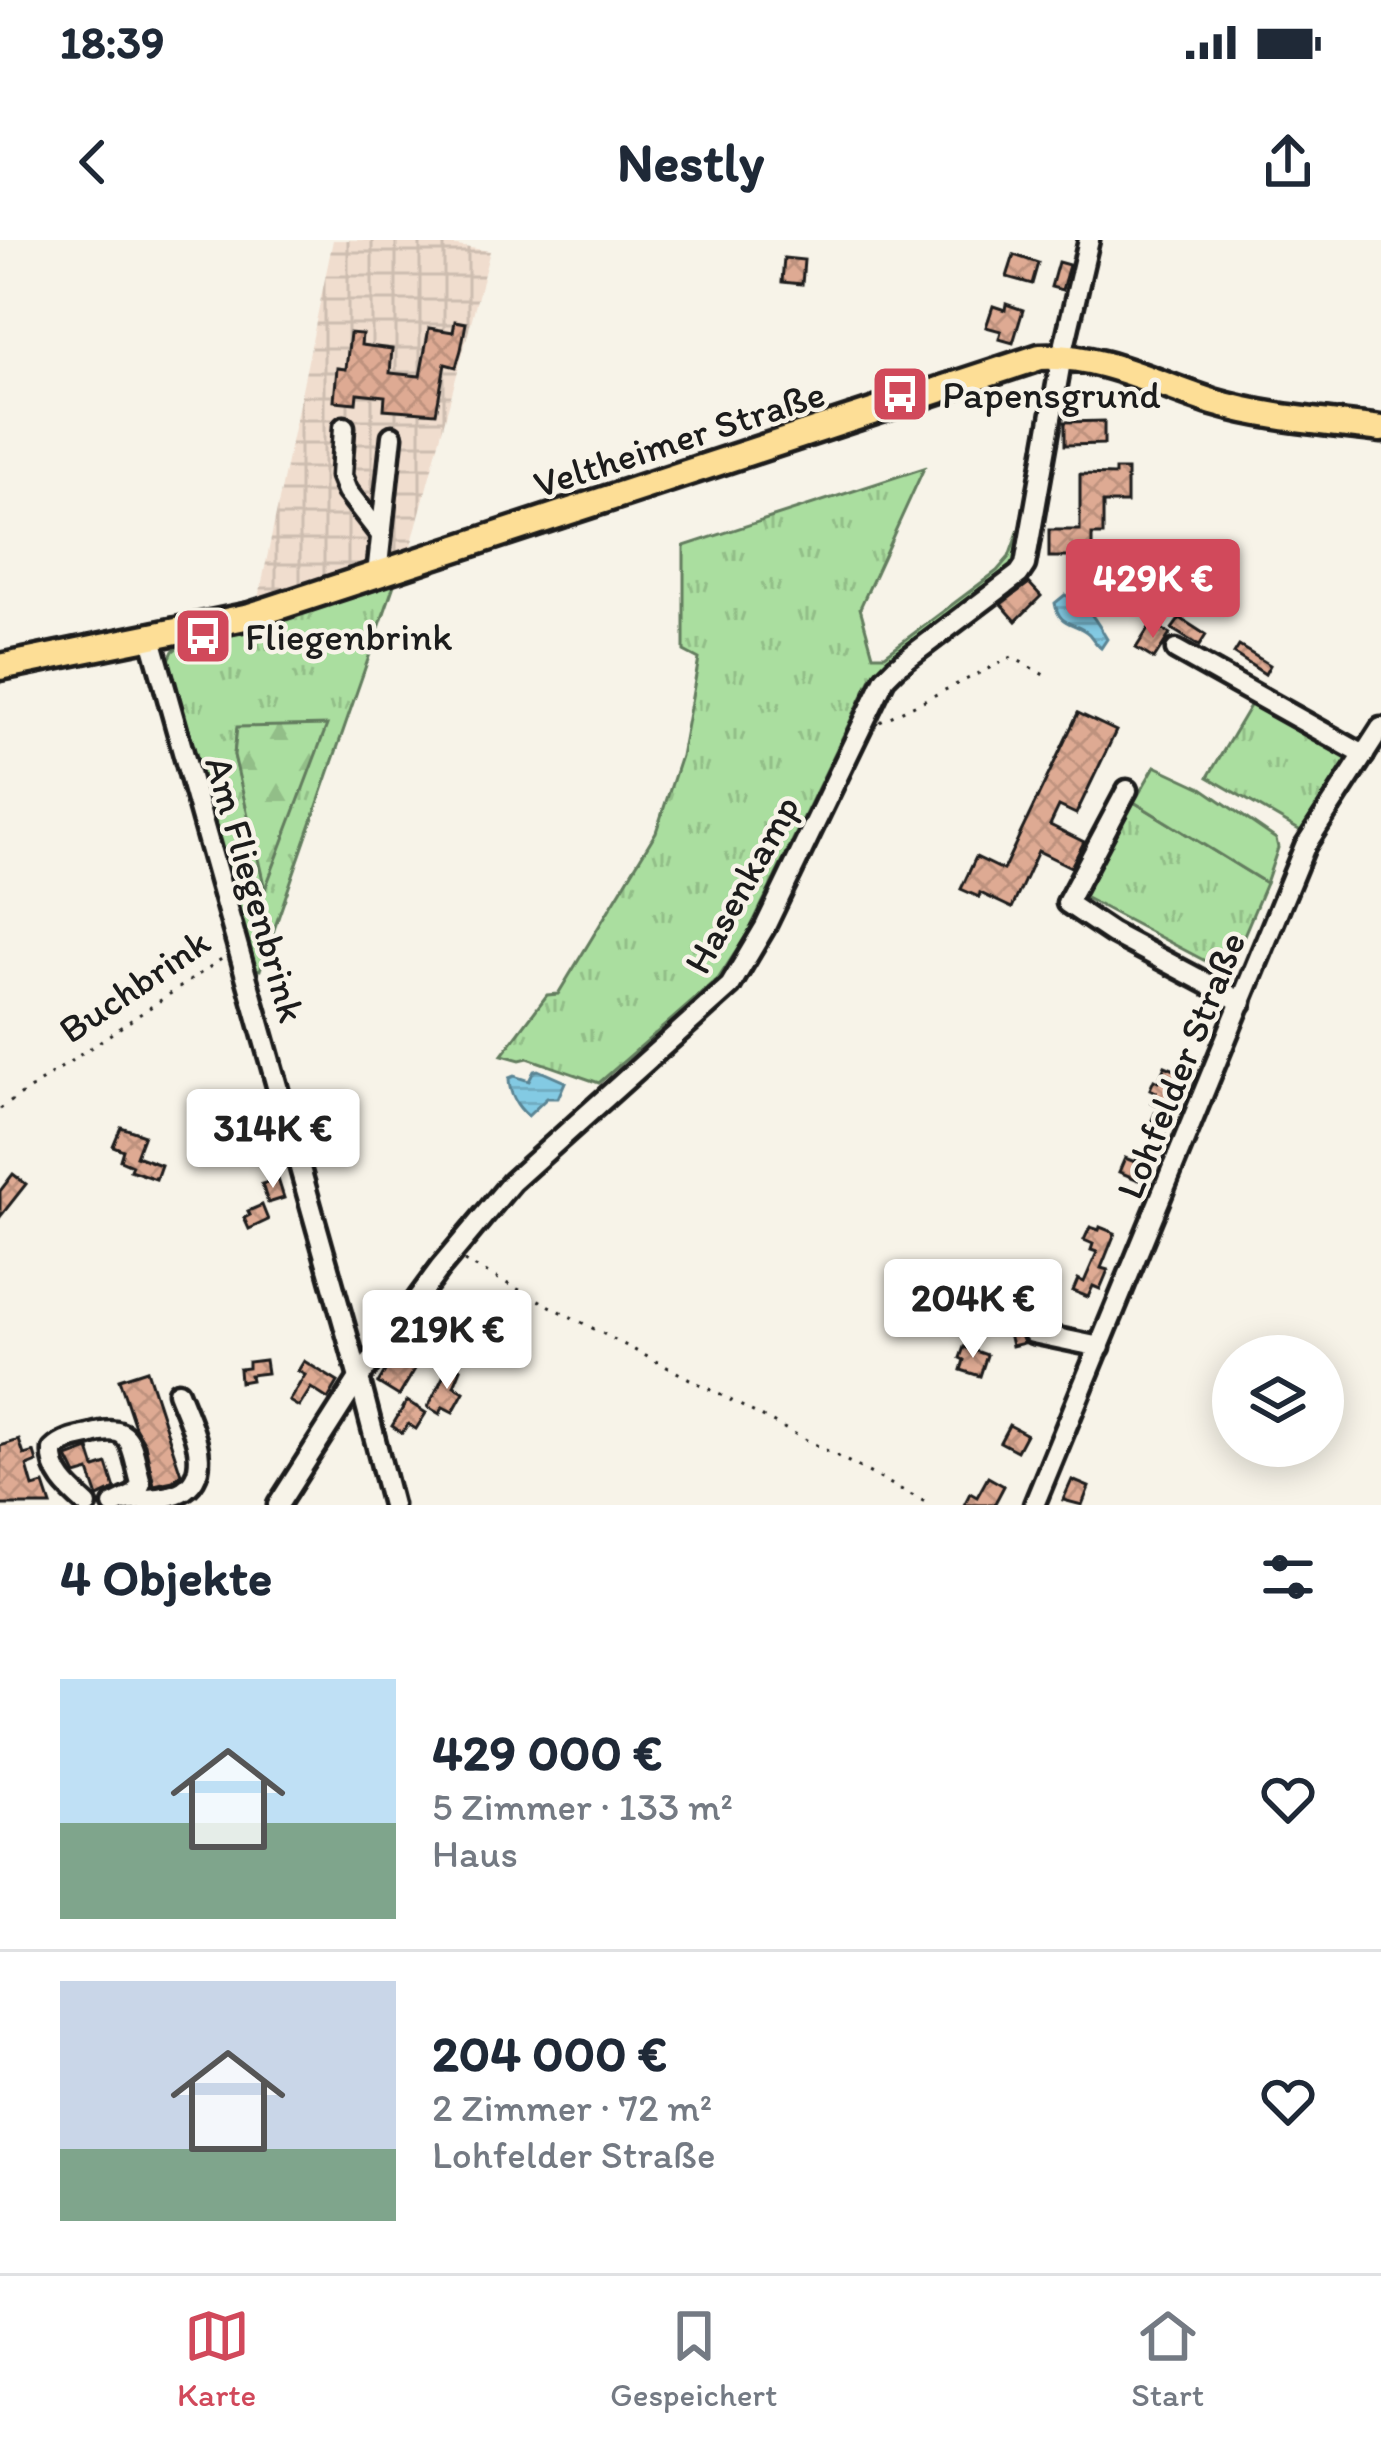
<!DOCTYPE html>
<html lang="de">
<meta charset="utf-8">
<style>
:root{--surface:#fff;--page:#f6f6f7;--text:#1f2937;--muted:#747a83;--line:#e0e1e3;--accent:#d1495b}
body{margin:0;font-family:Itim,sans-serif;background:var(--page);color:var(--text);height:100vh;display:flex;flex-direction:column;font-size:45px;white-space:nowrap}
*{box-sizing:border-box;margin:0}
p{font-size:39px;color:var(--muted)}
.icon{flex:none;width:66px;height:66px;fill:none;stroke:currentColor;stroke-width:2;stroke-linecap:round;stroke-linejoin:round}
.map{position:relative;height:1265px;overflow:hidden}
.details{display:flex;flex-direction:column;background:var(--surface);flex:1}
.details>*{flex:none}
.controls{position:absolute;left:1212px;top:1095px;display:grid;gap:24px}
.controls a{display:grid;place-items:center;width:132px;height:132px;border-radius:50%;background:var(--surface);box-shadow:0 6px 30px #0003;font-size:60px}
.price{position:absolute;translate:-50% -102px;padding:0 27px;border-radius:12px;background:#fff;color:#222;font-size:39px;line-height:78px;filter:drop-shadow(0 3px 6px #0008)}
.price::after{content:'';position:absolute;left:50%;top:72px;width:36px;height:27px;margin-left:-18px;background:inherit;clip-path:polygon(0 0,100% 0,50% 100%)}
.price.current{background:var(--accent);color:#fff}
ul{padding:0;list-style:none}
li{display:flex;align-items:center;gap:36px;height:300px;padding:0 60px}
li+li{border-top:3px solid var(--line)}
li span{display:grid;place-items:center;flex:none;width:336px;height:240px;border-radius:0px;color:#555}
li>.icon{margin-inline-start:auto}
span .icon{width:144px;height:144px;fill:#fffc;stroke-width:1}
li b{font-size:51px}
h2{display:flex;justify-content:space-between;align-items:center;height:144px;padding:0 60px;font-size:51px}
.status{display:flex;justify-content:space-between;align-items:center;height:84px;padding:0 60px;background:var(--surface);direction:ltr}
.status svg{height:33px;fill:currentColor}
header{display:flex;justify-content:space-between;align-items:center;height:156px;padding:0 60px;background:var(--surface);font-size:54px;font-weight:800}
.tab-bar{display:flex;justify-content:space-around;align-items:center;height:168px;border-top:3px solid var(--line);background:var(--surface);font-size:33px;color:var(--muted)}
.tab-bar a{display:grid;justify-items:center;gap:6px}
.tab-bar .current{color:var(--accent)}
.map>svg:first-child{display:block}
.industrial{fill:url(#industrial-grid)}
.grass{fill:url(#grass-tufts);stroke:#637d5e;stroke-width:3;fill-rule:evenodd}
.forest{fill:url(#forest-firs);stroke:#637d5e;stroke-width:3}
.pitch{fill:#aade9f;stroke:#637d5e;stroke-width:3}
.water{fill:url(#water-rules);stroke:#5a8493;stroke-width:3}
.building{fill:url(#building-cross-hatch);stroke:#1c1c1c;stroke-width:3}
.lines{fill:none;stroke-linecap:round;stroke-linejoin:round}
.minor-casing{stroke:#1c1c1c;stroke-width:27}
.major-casing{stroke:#1c1c1c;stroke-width:33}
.path{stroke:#1c1c1c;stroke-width:3;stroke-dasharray:3 9;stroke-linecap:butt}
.minor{stroke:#f7f3e8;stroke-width:18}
.major{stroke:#fdde96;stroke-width:24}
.labels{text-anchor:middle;stroke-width:9;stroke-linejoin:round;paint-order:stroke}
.poi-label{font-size:39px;fill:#1c1c1c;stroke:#f7f3e8;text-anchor:start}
.street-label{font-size:39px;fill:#1c1c1c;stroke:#f7f3e8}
</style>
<div class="status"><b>18:39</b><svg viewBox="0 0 49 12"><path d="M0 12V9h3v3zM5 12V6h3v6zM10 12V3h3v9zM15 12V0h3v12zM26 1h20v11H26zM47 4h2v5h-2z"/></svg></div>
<header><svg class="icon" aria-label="back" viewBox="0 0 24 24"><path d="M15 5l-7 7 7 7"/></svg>Nestly<svg class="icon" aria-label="share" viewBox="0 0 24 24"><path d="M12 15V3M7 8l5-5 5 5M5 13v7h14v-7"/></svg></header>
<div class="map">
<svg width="1381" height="1265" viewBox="0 0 1381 1265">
<defs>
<pattern id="industrial-grid" width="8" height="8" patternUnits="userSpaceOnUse" patternTransform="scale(3)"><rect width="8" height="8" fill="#f0ddce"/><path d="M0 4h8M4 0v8" fill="none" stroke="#cdbdb0"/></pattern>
<pattern id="grass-tufts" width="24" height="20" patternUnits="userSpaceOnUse" patternTransform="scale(3)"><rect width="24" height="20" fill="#aade9f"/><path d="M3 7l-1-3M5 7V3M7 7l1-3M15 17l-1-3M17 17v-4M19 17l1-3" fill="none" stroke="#92be88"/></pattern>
<pattern id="forest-firs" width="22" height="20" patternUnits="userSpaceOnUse" patternTransform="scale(3)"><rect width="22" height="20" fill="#aade9f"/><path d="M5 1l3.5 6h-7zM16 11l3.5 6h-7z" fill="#92be88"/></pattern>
<pattern id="water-rules" width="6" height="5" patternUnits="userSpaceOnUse" patternTransform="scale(3)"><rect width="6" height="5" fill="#83cae3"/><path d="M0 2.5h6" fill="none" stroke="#71adc2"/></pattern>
<pattern id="building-cross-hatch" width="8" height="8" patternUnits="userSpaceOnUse" patternTransform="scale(3)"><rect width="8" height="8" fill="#deaa93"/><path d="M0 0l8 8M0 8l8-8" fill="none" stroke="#be927e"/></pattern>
</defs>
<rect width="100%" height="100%" fill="#f7f3e8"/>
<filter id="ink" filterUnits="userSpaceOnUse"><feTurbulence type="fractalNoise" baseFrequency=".00833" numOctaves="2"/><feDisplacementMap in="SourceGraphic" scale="24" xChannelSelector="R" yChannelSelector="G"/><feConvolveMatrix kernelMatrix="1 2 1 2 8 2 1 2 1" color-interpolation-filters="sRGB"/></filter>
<g filter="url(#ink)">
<polygon class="industrial" points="333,0 417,0 490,11 410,310 409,329 257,366"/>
<g class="grass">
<polygon points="1054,137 1021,323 880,439 872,436 748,693 718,739 599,843 528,818 520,820 502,815 547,755 558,754 656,592 681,516 699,419 684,411 684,306 924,228 860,368 873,415 885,415 997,331 1009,317 1023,278 1046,140"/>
<path d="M396 339 260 730 252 728 169 420 173 411 183 403 251 386ZM237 488 266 647 234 515Z"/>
<polygon points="1254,459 1355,516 1306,594 1208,537"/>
<polygon points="1134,562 1266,643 1228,733 1082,656"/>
</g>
<polygon class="forest" points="327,485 265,649 234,515 237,487"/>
<polygon class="pitch" points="1155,526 1202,548 1276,599 1278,608 1266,643 1134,562"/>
<g class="water">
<path d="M1065 355C1086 361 1096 381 1107 399L1101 408C1096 404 1093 399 1089 394 1074 381 1059 387 1055 363Z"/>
<path d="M538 830 565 842 558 858H547L528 876C517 867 509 853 509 838L514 836 529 841 534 831Z"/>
</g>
<g class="building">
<polygon points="1014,15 1038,23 1032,44 1007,37"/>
<polygon points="784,18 804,20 802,44 782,42"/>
<polygon points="1058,22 1069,25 1062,50 1051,47"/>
<polygon points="1006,64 1023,70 1013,103 999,99 1001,91 986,87 993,66 1005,70"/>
<polygon points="455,81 466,83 461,110 456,127 445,124 436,173 384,169 385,156 357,153 356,163 334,161 337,128 346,129 350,93 362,94 361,105 392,109 390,133 420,136 429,88 453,92"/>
<polygon points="1104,181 1104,204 1065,205 1065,182"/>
<polygon points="1115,230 1127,230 1127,263 1103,263 1103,295 1092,295 1092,317 1049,317 1049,290 1080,290 1080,234 1115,235"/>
<polygon points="1029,343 1041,356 1016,381 1001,364"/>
<polygon points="1180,378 1206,395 1199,406 1172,389"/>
<polygon points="1152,383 1170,394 1154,419 1136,408"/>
<polygon points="1239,406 1270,425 1265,434 1234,414"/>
<polygon points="1078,473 1116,491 1076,574 1059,566 1050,585 1084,602 1071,627 1038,611 1012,668 980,653 979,657 961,649 976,617 1003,630"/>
<polygon points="1165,826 1180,832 1162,867 1151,862 1156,852 1150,849 1154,840 1158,842"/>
<polygon points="1155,873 1170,880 1162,900 1146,894"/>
<polygon points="121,887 144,895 136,916 161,925 156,939 130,930 132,925 120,920 123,910 113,906"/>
<polygon points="1139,913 1151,918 1141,941 1119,932 1125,918 1135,922"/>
<polygon points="13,934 26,944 0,977 0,951"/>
<polygon points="278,939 284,958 268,963 262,944"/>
<polygon points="262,965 268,980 249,989 244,978 250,975 248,971"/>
<polygon points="1090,987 1099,990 1100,987 1115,993 1101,1028 1108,1030 1100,1049 1093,1046 1088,1057 1073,1051 1078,1039 1084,1042 1097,1012 1091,1010 1093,1004 1084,1000"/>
<polygon points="1016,1045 1026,1078 1021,1079 1020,1091 1024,1103 1012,1106 999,1049"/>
<polygon points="964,1107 987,1115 980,1136 961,1130 964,1120 960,1118"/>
<polygon points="394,1116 415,1129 399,1156 378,1143"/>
<polygon points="265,1120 267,1133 250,1135 251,1140 240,1142 239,1129 248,1128 248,1122"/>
<polygon points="304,1121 338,1142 328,1159 311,1148 299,1167 289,1161 305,1135 298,1131"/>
<polygon points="450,1123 461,1129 454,1146 464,1152 453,1172 443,1167 440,1174 428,1167"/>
<polygon points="147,1130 181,1234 173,1241 154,1245 145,1204 135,1187 119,1139"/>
<polygon points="407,1161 426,1173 416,1189 408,1184 402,1193 392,1186"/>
<polygon points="1009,1185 1026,1194 1017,1211 1000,1202"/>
<polygon points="19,1200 24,1215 34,1212 37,1222 27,1226 33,1247 44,1244 51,1265 0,1265 0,1206"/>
<polygon points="89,1209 95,1228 107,1224 115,1249 98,1257 89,1231 76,1235 67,1217"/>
<polygon points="988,1237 1004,1246 994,1265 964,1265 970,1253 977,1257"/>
<polygon points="1072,1240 1089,1247 1082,1265 1063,1260"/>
</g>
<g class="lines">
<g class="minor-casing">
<g id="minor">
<polyline points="344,187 341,236 347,251 381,295"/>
<polyline points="377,335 392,196"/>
<polyline points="151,398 359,1138 392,1265"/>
<polyline points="1176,410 1364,515"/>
<polyline points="1127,550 1067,663 1112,693 1242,762"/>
<polyline points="1033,1093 1100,1107"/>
<path d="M127 1261C144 1259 170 1259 184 1250 216 1228 188 1179 178 1152"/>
<path d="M87 1265C70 1250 51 1234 53 1210 63 1200 75 1198 89 1195 135 1182 130 1205 141 1243L136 1254 113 1265"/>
<polyline points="278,1265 359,1138 440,1028 512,942 730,746 765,687 885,438 896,427 1019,334 1025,325 1062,116 1089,0"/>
<polyline points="1034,1265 1305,606 1381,488"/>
</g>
</g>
<g class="major-casing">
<path id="major" d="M0 427 250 376 1040 117C1102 114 1155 144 1213 162 1267 178 1325 182 1381 189"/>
</g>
<g class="path">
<polyline points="880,482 1012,417 1044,435"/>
<polyline points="0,869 223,718"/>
<polyline points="464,1021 931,1265"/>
</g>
<use href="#minor" class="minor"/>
<use href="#major" class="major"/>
</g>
</g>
<defs>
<g id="bus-square" transform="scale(3)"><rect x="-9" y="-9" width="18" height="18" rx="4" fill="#d1495b" stroke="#f7f3e8"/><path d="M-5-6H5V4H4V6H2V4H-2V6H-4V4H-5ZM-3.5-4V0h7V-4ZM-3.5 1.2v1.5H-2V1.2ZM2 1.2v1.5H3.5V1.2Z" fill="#fff"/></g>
</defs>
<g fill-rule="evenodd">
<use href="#bus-square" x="900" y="154"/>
<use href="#bus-square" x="203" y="396"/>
</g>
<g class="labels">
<g class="poi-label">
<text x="942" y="168">Papensgrund</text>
<text x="245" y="410">Fliegenbrink</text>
</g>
<g class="street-label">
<text transform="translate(679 198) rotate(-18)" y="14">Veltheimer Straße</text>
<text transform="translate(741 644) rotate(-61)" y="14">Hasenkamp</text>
<text transform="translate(256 649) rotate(74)" y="14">Am Fliegenbrink</text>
<text transform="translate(134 745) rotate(-34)" y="14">Buchbrink</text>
<text transform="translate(1180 825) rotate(-68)" y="14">Lohfelder Straße</text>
</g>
</g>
</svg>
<div class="controls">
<a><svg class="icon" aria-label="layers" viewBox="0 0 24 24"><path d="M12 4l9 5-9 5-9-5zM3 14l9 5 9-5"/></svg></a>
</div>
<b class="price current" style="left:1153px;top:401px">429K €</b>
<b class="price" style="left:273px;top:951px">314K €</b>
<b class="price" style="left:973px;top:1121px">204K €</b>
<b class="price" style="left:447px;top:1152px">219K €</b>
</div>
<section class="details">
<h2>4 Objekte<svg class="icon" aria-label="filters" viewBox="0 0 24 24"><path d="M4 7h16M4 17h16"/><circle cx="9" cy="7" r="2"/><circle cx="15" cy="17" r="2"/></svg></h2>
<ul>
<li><span style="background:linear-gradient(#bfe0f5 60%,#7fa58c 0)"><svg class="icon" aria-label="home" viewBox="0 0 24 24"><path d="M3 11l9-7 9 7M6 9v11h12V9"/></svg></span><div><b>429 000 €</b><p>5 Zimmer · 133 m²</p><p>Haus</p></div><svg class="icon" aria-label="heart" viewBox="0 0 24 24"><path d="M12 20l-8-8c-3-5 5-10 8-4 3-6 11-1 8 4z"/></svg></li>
<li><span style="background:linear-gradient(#c9d6e8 70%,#7fa58c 0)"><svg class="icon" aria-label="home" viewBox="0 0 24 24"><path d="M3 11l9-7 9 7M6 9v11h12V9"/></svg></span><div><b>204 000 €</b><p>2 Zimmer · 72 m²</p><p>Lohfelder Straße</p></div><svg class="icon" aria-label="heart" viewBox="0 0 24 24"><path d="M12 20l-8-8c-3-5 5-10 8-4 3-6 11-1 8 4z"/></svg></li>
</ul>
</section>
<nav class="tab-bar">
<a class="current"><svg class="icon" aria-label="map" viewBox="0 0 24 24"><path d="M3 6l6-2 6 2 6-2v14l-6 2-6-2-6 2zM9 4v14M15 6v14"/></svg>Karte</a>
<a><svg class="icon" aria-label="saved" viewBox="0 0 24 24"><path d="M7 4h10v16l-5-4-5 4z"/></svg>Gespeichert</a>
<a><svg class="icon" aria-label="home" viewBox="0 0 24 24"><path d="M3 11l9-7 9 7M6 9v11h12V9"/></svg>Start</a>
</nav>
